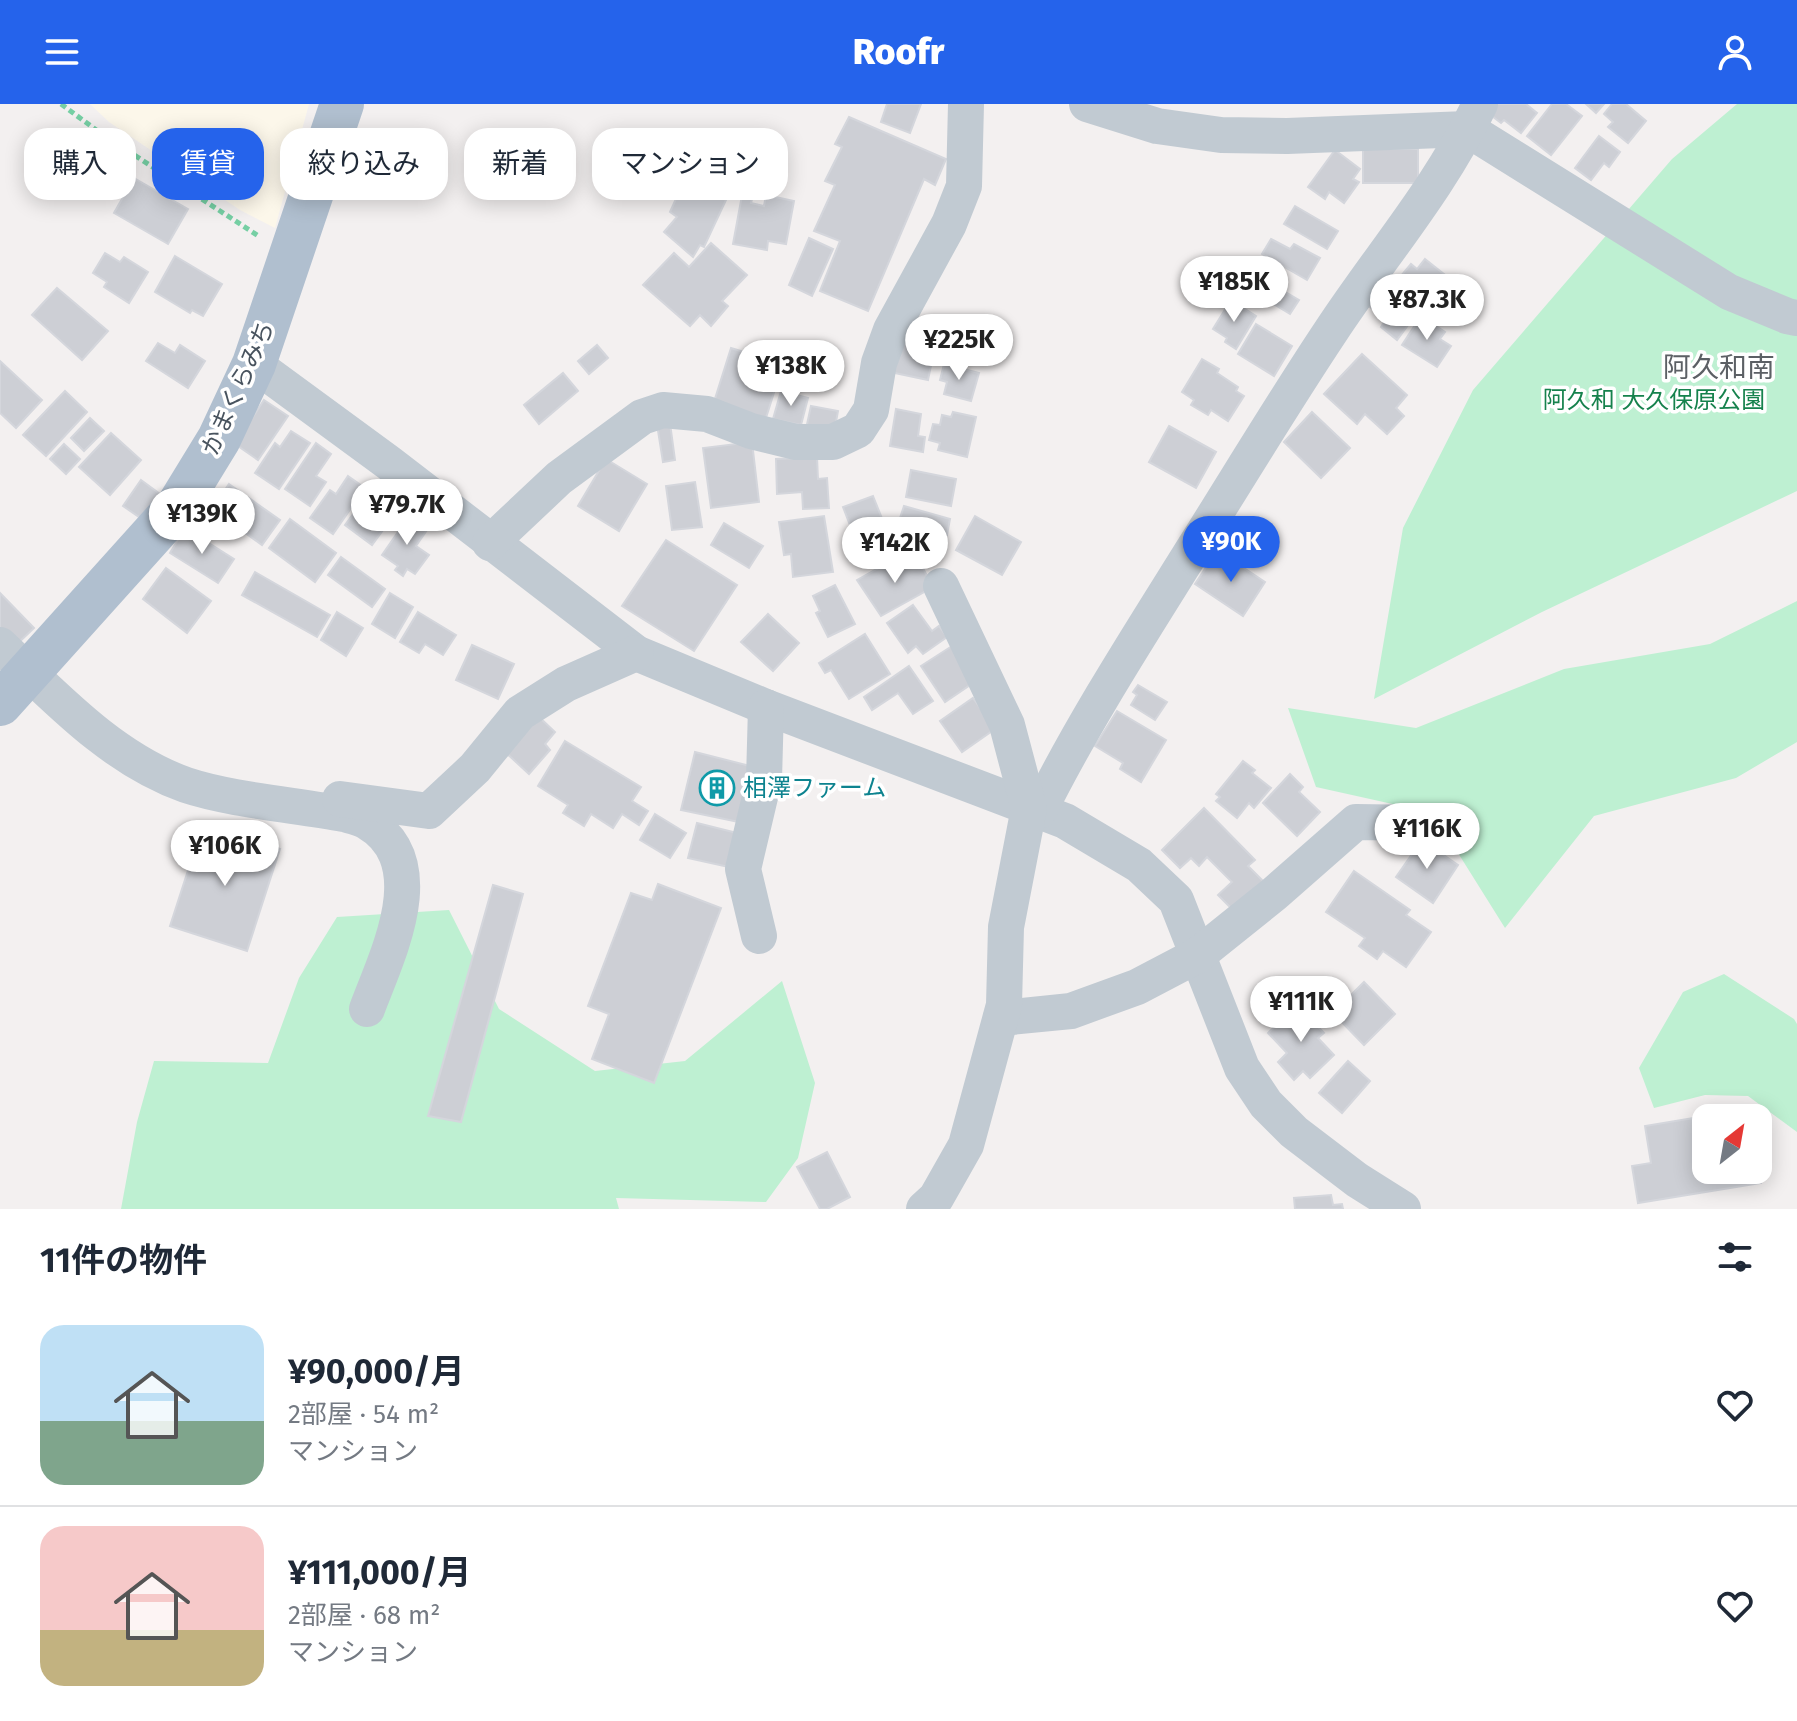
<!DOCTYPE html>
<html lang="ja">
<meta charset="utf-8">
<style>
:root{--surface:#fff;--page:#f2f2f3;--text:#1f2937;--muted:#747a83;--line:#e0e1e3;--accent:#2563eb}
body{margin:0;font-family:"Fira Sans","Noto Sans JP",sans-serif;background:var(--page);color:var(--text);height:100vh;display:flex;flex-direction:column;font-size:30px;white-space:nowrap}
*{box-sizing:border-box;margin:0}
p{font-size:26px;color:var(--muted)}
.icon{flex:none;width:44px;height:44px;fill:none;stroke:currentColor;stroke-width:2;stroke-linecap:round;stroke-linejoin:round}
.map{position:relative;height:1105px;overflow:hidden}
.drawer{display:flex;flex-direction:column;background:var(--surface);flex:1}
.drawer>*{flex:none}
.hud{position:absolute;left:24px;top:24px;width:800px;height:72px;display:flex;gap:16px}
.needle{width:52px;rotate:31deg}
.fabs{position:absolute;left:1692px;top:1000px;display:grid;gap:16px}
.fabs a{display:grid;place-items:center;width:80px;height:80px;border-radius:16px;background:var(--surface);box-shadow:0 4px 20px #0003;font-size:40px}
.price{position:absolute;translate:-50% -68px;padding:0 18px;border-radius:28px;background:#fff;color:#222;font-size:26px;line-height:52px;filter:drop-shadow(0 2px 4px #0008)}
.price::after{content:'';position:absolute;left:50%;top:48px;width:24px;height:18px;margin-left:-12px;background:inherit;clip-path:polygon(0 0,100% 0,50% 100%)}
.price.selected{background:var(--accent);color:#fff}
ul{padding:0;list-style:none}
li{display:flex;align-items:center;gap:24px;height:200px;padding:0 40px}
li+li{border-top:2px solid var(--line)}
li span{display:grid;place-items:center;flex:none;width:224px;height:160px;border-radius:24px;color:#555}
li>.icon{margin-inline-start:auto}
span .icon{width:96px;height:96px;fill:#fffc;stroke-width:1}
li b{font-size:34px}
h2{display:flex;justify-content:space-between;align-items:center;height:96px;padding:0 40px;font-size:34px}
.tag{padding:0 28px;border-radius:24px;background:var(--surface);box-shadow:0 4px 20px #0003;font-size:28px;line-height:72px}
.tag.selected{background:var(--accent);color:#fff}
header{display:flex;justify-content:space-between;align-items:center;height:104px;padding:0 40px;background:var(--accent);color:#fff;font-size:36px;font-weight:800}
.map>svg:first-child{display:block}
.commercial{fill:#fcf7ea}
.green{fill:#bef0d2}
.building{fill:#cdcfd5;stroke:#d4d6dc;stroke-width:2}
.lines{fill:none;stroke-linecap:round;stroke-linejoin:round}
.path{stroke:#76cfa4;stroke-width:5;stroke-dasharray:6 4;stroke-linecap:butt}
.minor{stroke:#c1cad2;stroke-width:36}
.major{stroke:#b0bfcf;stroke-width:44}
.labels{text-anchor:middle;stroke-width:7;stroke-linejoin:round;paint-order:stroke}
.street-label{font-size:24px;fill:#48535e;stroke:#fff}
.park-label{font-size:24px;fill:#16824d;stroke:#fff}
.culture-label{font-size:24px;fill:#0d838f;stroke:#fff;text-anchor:start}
.quarter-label{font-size:28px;fill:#5c6065;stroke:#fff}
</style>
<header><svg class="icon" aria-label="menu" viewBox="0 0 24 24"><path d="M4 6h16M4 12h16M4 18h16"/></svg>Roofr<svg class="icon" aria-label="person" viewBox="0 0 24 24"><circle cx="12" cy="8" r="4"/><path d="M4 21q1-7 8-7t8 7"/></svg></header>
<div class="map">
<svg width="1797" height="1105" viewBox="0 0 1797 1105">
<rect width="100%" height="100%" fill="#f3f0f0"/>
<polygon class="commercial" points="90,0 309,0 275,124 240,106 109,18"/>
<g class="green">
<polygon points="1737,0 1797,0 1797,387 1542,508 1374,595 1403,424 1473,286 1672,55"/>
<polygon points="1797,497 1797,638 1736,674 1594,712 1505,824 1433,709 1316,683 1288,604 1416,624 1564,565 1710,540"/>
<polygon points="449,806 499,905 595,967 685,957 782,877 815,979 798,1054 766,1098 616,1094 619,1105 121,1105 137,1018 154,957 268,959 299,874 337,813"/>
<polygon points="1724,870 1794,915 1797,920 1797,1028 1748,992 1705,991 1654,1004 1639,964 1683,888"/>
</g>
<g class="building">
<polygon points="887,0 921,0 910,29 881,18"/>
<polygon points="1494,0 1526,0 1537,9 1521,29 1504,16 1501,19 1488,9"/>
<polygon points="1552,0 1566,0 1582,12 1551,51 1527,32"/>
<polygon points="1586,0 1604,0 1596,9"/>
<polygon points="1612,0 1626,0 1646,17 1628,39 1608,23 1613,18 1604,10"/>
<polygon points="849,13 946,55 935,81 924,75 868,207 820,187 840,137 814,127 835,81 825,77 842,43 835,40"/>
<polygon points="1599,32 1620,48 1609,63 1604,59 1591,76 1575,64"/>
<rect x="1363" y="45" width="55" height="34"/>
<polygon points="1335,46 1360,65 1353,75 1359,78 1344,99 1329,88 1325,95 1308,83"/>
<polygon points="134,74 188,105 168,140 114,109"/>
<polygon points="684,77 726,96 704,143 700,141 693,153 664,128 677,113 670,108"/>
<polygon points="743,86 754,88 751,99 764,102 766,91 794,97 786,140 768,137 767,146 733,140"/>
<polygon points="1295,102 1338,127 1327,145 1284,120"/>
<polygon points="809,134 833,145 812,192 789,181"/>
<polygon points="1271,135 1290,145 1294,140 1320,154 1307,176 1262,150"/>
<polygon points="711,139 747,171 722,197 728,202 711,222 700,211 690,222 643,181 674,149 689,163"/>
<polygon points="105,149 120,158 124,153 148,168 129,199 104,183 107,178 93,169"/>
<polygon points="175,152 222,180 203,212 192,206 190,209 155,188"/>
<polygon points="1425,155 1464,186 1450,203 1446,200 1438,210 1411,188 1414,184 1400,173 1411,160 1417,165"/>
<polygon points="1255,170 1299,196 1290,210 1247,184"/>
<polygon points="1388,180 1420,205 1397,236 1381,223 1386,215 1370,203"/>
<polygon points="57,184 108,227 82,256 32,211"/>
<polygon points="1231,196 1256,212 1236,245 1225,238 1227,234 1213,225"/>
<polygon points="1421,212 1445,228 1440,235 1451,242 1437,263 1402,241"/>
<polygon points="1256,220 1292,242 1274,272 1238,250"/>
<polygon points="903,236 921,240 919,248 933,252 928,276 890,268"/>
<polygon points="158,239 175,249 180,241 205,257 188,284 146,257"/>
<polygon points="597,241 608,254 589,270 578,257"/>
<polygon points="731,244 783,260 765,317 713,301"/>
<polygon points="1362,250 1407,291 1396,304 1404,312 1387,330 1365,310 1357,320 1324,290"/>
<polygon points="1202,255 1219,265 1217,269 1238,283 1236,287 1244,292 1228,317 1211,306 1208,311 1191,301 1194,296 1182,288"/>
<polygon points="0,257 42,296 16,324 0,309"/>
<polygon points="944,260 979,269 971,297 944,290 947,278 940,276"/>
<polygon points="563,269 578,287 539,320 524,301"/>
<polygon points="65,287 87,308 46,352 23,331"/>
<polygon points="781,287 808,294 801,321 773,315"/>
<polygon points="264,296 288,312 258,356 235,340"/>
<polygon points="811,302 838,307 834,329 806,325"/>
<polygon points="896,305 921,310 918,332 925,333 923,348 890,342"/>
<polygon points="953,308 976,313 967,353 938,346 940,339 929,336 933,320 940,321 942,311 951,313"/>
<polygon points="1312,308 1350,344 1321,374 1284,338"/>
<polygon points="669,312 675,356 663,358 656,314"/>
<polygon points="90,314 104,327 84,347 71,334"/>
<polygon points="1169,322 1216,348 1196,384 1149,358"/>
<polygon points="291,327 310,339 279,385 255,369 275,339 280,343"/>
<polygon points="111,329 141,356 110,391 79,363"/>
<polygon points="752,338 759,398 711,404 703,344"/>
<polygon points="316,339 331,350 316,372 326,378 310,402 285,385"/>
<polygon points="64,340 80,355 66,370 50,355"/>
<polygon points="817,353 818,375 827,374 829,404 803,405 802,388 777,390 776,355"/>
<polygon points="606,355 647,380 619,427 578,402"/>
<polygon points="911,366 956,375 951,402 906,393"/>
<polygon points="348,372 365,384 333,430 310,414 330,386 336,390"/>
<polygon points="141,376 160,390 142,415 123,402"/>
<polygon points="695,378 702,423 672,426 666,382"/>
<polygon points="229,380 280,416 262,441 212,405"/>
<polygon points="370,387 397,407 372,441 345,421"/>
<polygon points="873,392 893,442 863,455 843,403"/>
<polygon points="904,402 950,415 947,431 929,426 925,440 902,435 906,419 899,417"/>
<polygon points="412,408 420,414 417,419 427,426 416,442 429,451 415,470 407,465 403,472 395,466 398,462 382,451"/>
<polygon points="824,412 833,468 793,473 791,450 784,451 779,418"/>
<polygon points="975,412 1021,438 1002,471 956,446"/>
<polygon points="290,415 336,449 315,478 269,444"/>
<polygon points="724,419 763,442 749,464 711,441"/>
<polygon points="185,424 234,455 218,479 170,449"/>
<polygon points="666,436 737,481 694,547 622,502"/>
<polygon points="1223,450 1265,478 1243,512 1195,480 1211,456 1217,460"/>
<polygon points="341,453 385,485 372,503 328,471"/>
<polygon points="917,453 933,483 881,512 857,476 891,457 895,465"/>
<polygon points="166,464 211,497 187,529 143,495"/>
<polygon points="255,468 330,511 317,533 242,491"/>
<polygon points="835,481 855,520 828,533 816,509 820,507 813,492"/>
<polygon points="0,489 34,524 15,542 0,525"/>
<polygon points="390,489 413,503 395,534 372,520"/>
<polygon points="913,501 932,527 939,522 947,533 923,550 916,542 908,549 887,519"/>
<polygon points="337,508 363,524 346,552 321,536"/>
<polygon points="418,508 456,531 443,551 425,540 419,549 400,538"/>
<polygon points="768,510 799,539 773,567 741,538"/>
<polygon points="865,530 890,570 849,595 831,566 825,569 819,559"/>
<polygon points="472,541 514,560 498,595 456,576"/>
<polygon points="952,542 976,577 945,598 921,562"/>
<polygon points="909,562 933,597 913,610 898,589 872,606 864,593"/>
<polygon points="1138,581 1167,598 1155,616 1131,601 1137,591 1133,588"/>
<polygon points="973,594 995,625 962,648 940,617"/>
<polygon points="1117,607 1166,636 1141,678 1120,665 1123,659 1095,642"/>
<polygon points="537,611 555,628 545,640 550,646 529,670 504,647"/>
<polygon points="565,637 641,683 632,697 648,707 639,721 622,710 613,724 591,710 584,722 563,709 568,701 538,682"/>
<polygon points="695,648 754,663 739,718 681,706"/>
<polygon points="1243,657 1255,666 1252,669 1271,684 1254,704 1249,699 1237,714 1216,697 1220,693 1216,690"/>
<polygon points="1290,670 1303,683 1299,688 1320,708 1297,732 1263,699"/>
<polygon points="1204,704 1255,756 1248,762 1263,777 1233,806 1218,791 1232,778 1207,753 1199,762 1191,754 1180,764 1162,746"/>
<polygon points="655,710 686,729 670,754 640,736"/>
<polygon points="697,719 737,729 729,763 688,754"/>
<polygon points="203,720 280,745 247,847 170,822"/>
<polygon points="1422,736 1458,761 1433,799 1396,773"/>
<polygon points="1354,767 1410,806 1406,811 1431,828 1406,863 1383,847 1377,855 1359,842 1365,834 1326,808"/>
<polygon points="658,780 721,804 654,979 592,955 609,910 588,902 631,789 652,796"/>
<polygon points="493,781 523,790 461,1018 428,1012"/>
<polygon points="1364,878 1395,910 1364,941 1333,909"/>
<polygon points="1297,901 1324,929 1318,934 1334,951 1310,974 1303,967 1294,976 1278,958 1287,949 1268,929"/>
<polygon points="1348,957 1370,977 1342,1009 1319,989"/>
<polygon points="1748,1005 1750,1014 1706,1014 1706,1066 1758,1066 1758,1063 1761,1079 1638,1099 1632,1062 1651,1059 1645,1022"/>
<polygon points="827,1048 850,1093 827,1105 820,1105 797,1063"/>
<polygon points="1331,1091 1333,1101 1342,1100 1343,1105 1295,1105 1294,1094"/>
</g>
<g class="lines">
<polyline class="path" points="61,0 99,28 260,133"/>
<g class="minor">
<polyline points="1087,0 1157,22 1221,31 1287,32 1467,25 1729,188 1787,212 1797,214"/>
<polyline points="254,260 389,359 636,549 766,603 1065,717 1139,761 1176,796 1242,964 1266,1000 1294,1028 1357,1076 1403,1105"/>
<polyline points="490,439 559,374 642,313 663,306 707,310 751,327 796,338 833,338 858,326 871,306 879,259 891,226 949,120 964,82 966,0"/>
<path d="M0 541C55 593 112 655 186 681 231 696 296 701 344 710 351 712 361 714 367 718 435 758 387 851 367 905"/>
<polyline points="340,695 429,707 475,664 520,609 566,580 636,549"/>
<path d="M1039 707C1084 617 1139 532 1192 447 1238 374 1283 299 1331 227 1381 151 1440 84 1480 0"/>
<polyline points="759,832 743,765 764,676 766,603"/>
<polyline points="1001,914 1071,907 1137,883 1198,851 1274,790 1356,718 1424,719"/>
<polyline points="924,1105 936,1094 966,1041 1004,901 1006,823 1029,704 1007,621 941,482"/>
</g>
<polyline class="major" points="0,600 178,402 219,335 254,260 342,0"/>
</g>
<defs>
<g id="building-ring" transform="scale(1.8)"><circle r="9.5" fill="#fff" stroke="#0f9aa8" stroke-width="1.5"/><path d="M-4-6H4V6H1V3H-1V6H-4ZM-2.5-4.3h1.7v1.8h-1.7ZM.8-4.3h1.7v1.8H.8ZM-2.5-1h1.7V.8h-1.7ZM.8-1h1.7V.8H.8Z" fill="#0f9aa8"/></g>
</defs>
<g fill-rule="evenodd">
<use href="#building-ring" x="717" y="684"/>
</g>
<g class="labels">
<g class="street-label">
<text transform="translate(238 284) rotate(-66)" y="8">かまくらみち</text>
</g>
<g class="park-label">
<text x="1654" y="304">阿久和 大久保原公園</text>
</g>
<g class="culture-label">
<text x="743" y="692">相澤ファーム</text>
</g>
<g class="quarter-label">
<text x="1719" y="273">阿久和南</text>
</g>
</g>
</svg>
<div class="fabs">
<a><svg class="needle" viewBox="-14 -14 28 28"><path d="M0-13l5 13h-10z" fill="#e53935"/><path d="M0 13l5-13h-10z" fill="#747a83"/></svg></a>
</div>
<b class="price" style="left:1234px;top:220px">¥185K</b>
<b class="price" style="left:1427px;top:238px">¥87.3K</b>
<b class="price" style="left:959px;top:278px">¥225K</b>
<b class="price" style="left:791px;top:304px">¥138K</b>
<b class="price" style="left:407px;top:443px">¥79.7K</b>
<b class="price" style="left:202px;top:452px">¥139K</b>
<b class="price selected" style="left:1231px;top:480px">¥90K</b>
<b class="price" style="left:895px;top:481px">¥142K</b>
<b class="price" style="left:1427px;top:767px">¥116K</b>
<b class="price" style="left:225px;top:784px">¥106K</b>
<b class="price" style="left:1301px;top:940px">¥111K</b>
<div class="hud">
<a class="tag">購入</a>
<a class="tag selected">賃貸</a>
<a class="tag">絞り込み</a>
<a class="tag">新着</a>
<a class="tag">マンション</a>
</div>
</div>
<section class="drawer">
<h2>11件の物件<svg class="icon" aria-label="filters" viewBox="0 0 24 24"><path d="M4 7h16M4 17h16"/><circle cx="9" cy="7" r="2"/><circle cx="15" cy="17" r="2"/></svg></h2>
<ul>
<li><span style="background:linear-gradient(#bfe0f5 60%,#7fa58c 0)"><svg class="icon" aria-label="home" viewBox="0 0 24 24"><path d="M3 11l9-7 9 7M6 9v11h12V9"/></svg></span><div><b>¥90,000/月</b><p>2部屋 · 54 m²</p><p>マンション</p></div><svg class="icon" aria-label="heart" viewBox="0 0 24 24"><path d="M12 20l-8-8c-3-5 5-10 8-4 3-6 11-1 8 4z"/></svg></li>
<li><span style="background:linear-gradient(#f6c9c9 65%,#c2b280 0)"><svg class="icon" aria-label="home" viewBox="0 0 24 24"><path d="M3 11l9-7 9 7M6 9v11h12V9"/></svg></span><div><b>¥111,000/月</b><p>2部屋 · 68 m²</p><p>マンション</p></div><svg class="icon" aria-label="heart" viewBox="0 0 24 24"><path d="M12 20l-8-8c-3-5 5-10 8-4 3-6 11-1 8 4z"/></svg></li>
</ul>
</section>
